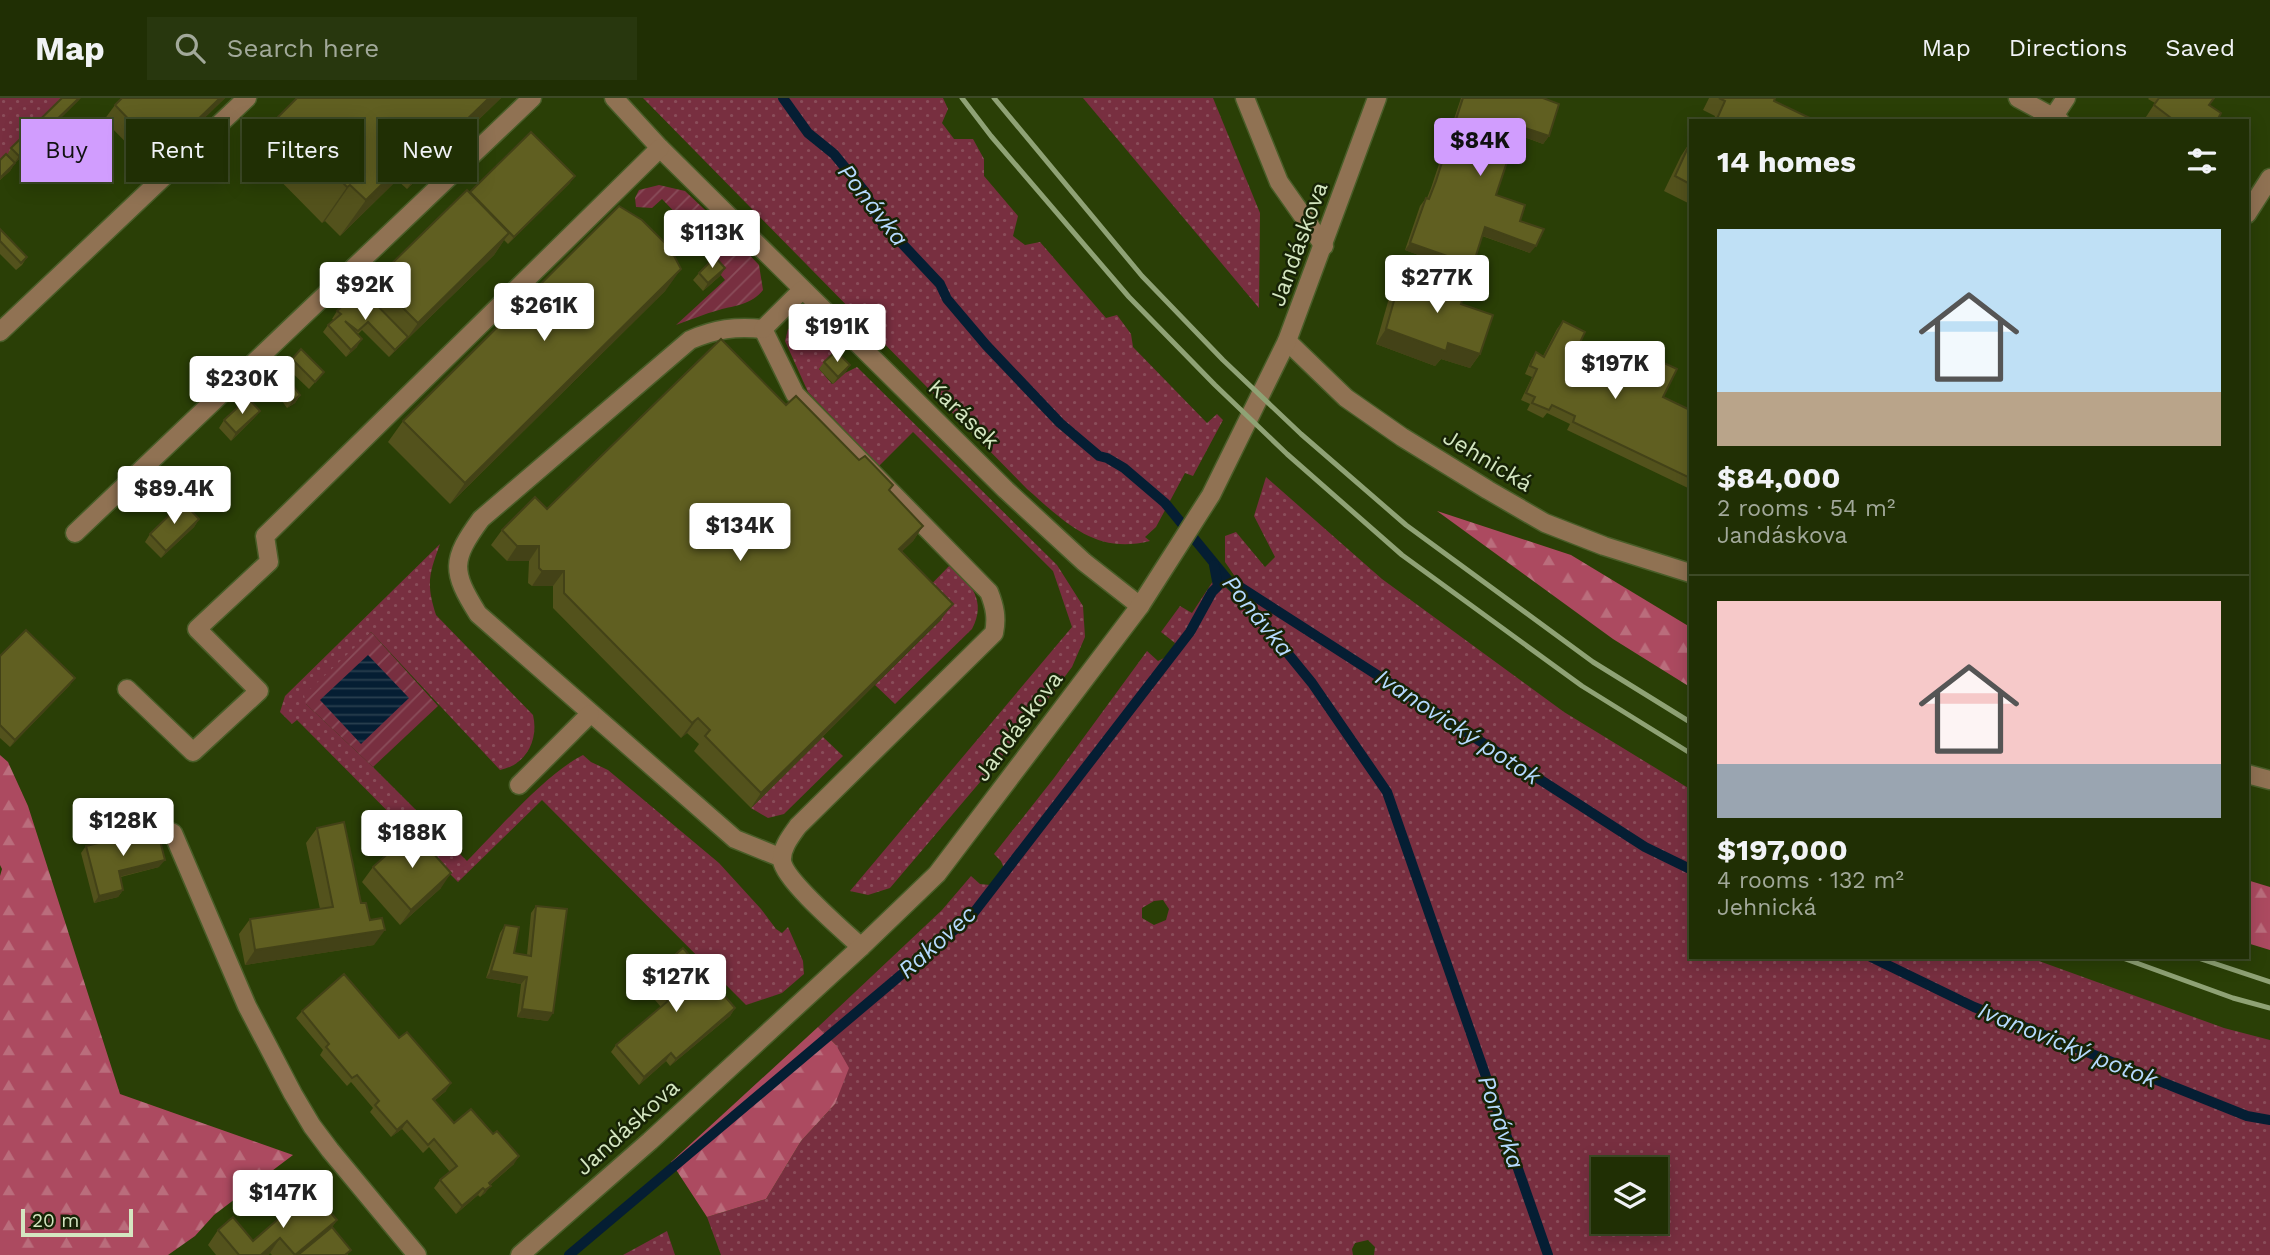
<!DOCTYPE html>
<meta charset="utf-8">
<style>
:root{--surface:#202f04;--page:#28370e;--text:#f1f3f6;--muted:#a2a99a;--line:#3d4a26;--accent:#d19dfe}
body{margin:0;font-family:"Work Sans",sans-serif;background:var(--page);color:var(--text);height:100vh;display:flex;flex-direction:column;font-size:26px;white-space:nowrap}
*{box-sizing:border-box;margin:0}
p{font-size:23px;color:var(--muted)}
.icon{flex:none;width:38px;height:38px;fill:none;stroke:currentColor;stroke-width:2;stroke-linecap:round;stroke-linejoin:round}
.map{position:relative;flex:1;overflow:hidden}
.side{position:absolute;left:1689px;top:21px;width:560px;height:840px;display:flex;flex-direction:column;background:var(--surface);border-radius:0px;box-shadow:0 4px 18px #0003,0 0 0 2px var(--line)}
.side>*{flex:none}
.top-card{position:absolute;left:21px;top:21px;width:665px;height:63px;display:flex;gap:14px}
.controls{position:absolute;left:1591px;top:1059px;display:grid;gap:14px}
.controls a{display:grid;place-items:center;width:77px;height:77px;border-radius:0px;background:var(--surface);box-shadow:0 4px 18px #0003,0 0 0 2px var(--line);font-size:35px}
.scale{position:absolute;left:21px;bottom:18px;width:112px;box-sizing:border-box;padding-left:7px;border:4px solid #d4e6c1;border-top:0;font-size:19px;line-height:24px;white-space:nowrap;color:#d4e6c1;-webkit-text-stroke:5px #172306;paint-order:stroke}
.price{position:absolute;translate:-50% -60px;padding:0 16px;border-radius:7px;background:#fff;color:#222;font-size:23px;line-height:46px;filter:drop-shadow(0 2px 4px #0008)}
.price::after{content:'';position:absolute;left:50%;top:42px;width:21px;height:16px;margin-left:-10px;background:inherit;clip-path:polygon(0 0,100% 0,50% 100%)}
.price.active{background:var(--accent);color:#111}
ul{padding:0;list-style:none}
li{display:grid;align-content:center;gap:14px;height:371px;padding:0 28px}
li+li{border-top:2px solid var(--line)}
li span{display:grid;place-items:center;height:217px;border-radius:0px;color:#555}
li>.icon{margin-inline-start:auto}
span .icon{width:126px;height:126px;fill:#fffc;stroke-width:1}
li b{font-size:30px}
h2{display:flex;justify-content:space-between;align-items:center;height:84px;padding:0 28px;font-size:30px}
.chip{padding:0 24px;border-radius:0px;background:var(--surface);box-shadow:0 4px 18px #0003,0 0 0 2px var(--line);font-size:24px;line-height:63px}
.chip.active{background:var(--accent);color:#111}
header{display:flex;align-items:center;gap:42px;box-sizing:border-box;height:98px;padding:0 35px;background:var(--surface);border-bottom:2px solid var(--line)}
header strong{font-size:33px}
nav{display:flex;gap:38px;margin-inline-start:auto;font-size:24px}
.search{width:490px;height:63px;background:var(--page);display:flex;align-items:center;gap:18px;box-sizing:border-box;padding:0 24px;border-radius:0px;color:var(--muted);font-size:26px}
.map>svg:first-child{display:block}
.grass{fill:url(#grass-dots);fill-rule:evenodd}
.forest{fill:url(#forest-firs)}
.garden{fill:url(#garden-furrows)}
.water{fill:url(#water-rules)}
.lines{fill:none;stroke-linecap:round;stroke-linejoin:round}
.stream{stroke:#051e33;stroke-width:10}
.minor-casing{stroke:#495d28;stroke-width:21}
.minor{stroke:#907253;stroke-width:18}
.rail{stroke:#8fa275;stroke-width:5}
.wall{fill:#53521c}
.shaded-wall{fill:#434217}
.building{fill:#605f21;stroke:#434217;stroke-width:2}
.labels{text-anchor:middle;stroke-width:5;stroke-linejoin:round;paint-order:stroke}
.street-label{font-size:23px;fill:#d4e6c1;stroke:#172306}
.water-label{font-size:24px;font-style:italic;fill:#b5dafe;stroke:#172306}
</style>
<header>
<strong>Map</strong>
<div class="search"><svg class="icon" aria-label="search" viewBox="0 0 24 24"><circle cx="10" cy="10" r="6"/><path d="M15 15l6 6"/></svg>Search here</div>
<nav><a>Map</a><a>Directions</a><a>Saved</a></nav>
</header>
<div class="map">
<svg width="2270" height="1157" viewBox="0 0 2270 1157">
<defs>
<pattern id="grass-dots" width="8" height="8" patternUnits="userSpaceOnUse" patternTransform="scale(1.75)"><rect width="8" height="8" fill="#782f40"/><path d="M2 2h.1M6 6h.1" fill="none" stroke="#8a4d5a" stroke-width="1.8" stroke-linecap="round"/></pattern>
<pattern id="forest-firs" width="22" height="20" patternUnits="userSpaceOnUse" patternTransform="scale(1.75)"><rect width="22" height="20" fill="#ac4a60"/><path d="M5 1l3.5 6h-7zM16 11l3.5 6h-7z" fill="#ba6d7c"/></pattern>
<pattern id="garden-furrows" width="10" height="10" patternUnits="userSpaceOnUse" patternTransform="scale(1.75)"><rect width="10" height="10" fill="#782f40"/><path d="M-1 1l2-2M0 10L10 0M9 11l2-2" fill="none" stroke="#8a4d5a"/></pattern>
<pattern id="water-rules" width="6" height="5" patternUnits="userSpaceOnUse" patternTransform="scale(1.75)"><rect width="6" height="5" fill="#051e33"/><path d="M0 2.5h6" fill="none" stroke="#293f4f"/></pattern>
</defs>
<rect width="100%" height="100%" fill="#2a3f06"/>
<g class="grass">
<polygon points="0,0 65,0 0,64"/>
<path d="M643 0H943L948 11 942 25 954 41H973L984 61V78L1018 118 1013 138 1025 147 1040 144 1106 220 1117 217 1131 236 1133 249 1207 325 1217 316 1223 322 1193 378 1185 375 1156 429 1145 439 1150 443C1095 457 1065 424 1027 391Z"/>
<polygon points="1083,0 1213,0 1260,115 1259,210"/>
<polygon points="806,226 817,231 833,249 831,260 819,271 832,286 845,275 857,269 1057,467 1083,508 1085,539 1072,569 1026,630 890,790 868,797 850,793 1072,529 1053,473 913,334 879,368 808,294 785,243 788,231"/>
<path d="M1266 379 1382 481 1564 614 1690 691V859H2028L2224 930 2270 942V1157H1374L1375 1149 1368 1142 1355 1145 1352 1151 1353 1157H721L707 1119 766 1101 801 1043 835 1006 836 947 818 929 942 812 971 778 980 786 1000 788 1007 778 1001 763 994 756 1054 680 1147 553 1158 563 1170 557 1175 545 1161 534 1180 508 1192 515 1215 480 1233 496 1238 483 1225 464V438L1236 434 1265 469 1275 459 1254 418ZM1163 802 1169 811 1166 822 1154 827 1142 820V810L1154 803ZM1603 1071H1656V1124H1603Z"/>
<path d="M440 446C429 476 426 486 436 517L533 617C539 642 526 667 500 672L371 534 306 606 373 669 467 763C498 732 545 676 583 657L591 664 608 672 719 765 761 811 776 831 782 835 788 829 803 863 804 876 782 895 746 907 542 702 458 784 297 622 292 626 280 614 285 598Z"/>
<path d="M951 466C971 486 987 503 972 531L895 606 875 587 942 521 920 498Z"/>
<polygon points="823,639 843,658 784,716 768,720 751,710"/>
<polygon points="667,1133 675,1157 623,1157"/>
</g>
<g class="forest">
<polygon points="1437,413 1571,457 1690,529 1690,589 1613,541"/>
<polygon points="0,657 8,664 28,708 120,996 293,1057 214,1117 195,1138 168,1157 0,1157 0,778 2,771 0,767"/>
<polygon points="2247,782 2270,789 2270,852 2247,845"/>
<polygon points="818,929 836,947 849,970 835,1006 801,1043 766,1101 707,1119 671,1064"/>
</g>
<g class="garden">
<path d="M659 87 685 93 721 127 759 167 763 192C751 207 736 207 719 212 704 216 690 222 676 227L725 182 709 163 715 156 662 101 652 110 636 109 635 100 639 92Z"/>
<polygon points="371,534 438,608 373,669 306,606 304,597"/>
</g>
<polygon class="water" points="368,557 409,600 361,646 320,602"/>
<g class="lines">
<g class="stream">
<polyline points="783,0 808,35 834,56 865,94 879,121 940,186 947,201 986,247 1060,325 1099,358 1107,360 1124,370 1165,405 1312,585 1387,694 1548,1157"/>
<polyline points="1237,487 1645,749 1690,771"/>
<polyline points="1871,859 1974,909 2247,1018 2270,1022"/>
<polyline points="569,1157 972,817 1190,534 1212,494 1218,488 1214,467"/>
</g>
<g class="minor-casing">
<g id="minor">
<polyline points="614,0 660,50 1006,392 1084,464 1140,508"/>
<polyline points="1245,0 1279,84 1324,148"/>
<polyline points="2018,0 2060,23"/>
<polyline points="2054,18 2066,0"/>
<polyline points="2247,116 2270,80"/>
<path d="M763 231C736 228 715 231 690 242L481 421C451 462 451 473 478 516L735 741 782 760"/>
<path d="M763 231 795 296 989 494C995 509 997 520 994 535L798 728C791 738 781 750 782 763 785 783 844 833 861 849"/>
<polyline points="763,231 802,192"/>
<polyline points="0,234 247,0"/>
<polyline points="1287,243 1346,300 1402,339 1488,392 1545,425 1604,448 1690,475"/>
<polyline points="75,435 532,0"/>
<polyline points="127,591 193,654 259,593 197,531 269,464 265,438 660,50"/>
<polyline points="2247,676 2270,682"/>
<polyline points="519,687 590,616"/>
<polyline points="144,724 173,735 247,908 293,996 312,1028 330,1052 417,1157"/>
<polyline points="520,1157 650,1043 861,849 937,776 1140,508 1211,397 1287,243 1377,0"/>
</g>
</g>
<use href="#minor" class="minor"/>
<g class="rail">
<polyline points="962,0 991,38 1129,199 1215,287 1287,356 1402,457 1582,588 1690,655"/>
<polyline points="994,0 1142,178 1223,262 1301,336 1406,427 1593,564 1690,624"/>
<polyline points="2120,859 2233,900 2270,910"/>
<polyline points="2195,859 2270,884"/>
</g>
</g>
<g class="wall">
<polygon points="81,0 15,65 10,73 0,82 0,62 7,57 11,50"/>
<polygon points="122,0 225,0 152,71 104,22 115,7"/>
<polygon points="297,0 501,0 407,91 397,82 340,138 325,123 322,125 253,55 278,19"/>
<polygon points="1461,0 1543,0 1549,38 1543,46 1516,36 1496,97 1520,123 1530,155 1482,138 1473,167 1467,175 1405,152 1420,108 1426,100 1427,100 1431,90"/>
<polygon points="1709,0 1775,0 1774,3 1816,23 1713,23 1715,18 1703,12"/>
<polygon points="2149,0 2214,0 2209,7 2217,23 2145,23 2144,22 2155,5 2148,1"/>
<polygon points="1690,44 1690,106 1664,93 1681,58"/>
<polygon points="575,78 569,86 508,146 504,142 494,157 389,259 362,232 358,236 357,249 346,259 323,234 328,227 334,222 332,221 337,213 361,200 366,196 375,182 469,95"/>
<polygon points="0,131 27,159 22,167 16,172 0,156"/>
<polygon points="725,170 720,178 703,193 693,182 699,175"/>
<polygon points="1405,172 1461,206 1480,256 1470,270 1441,261 1435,268 1376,246 1391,193"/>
<polygon points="666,192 450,406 388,344 403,323"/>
<polygon points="1563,223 1574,257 1632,284 1642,264 1647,257 1663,299 1690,312 1690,391 1567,332 1570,326 1547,315 1543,320 1527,312 1530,306 1521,302 1532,279 1525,276 1531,262 1536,254 1543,258 1557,231"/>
<polygon points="292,261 324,274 309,291 286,269"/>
<polygon points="824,264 850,267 845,275 833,286 819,271"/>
<polygon points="273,275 300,297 295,305 287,310 268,283"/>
<polygon points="786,307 889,393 923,428 913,443 902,453 942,520 751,710 694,653 699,646 687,635 681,640 553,510 553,488 532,488 528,485 529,463 507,463 491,447 502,432"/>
<polygon points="260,313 254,320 231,343 219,330 224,322"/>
<polygon points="199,421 194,429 161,460 145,444 150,436"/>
<polygon points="0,558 75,580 69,588 10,649 0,640"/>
<polygon points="317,730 361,805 370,822 374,847 245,867 239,836 250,821 320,811 306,745"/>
<polygon points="86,748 159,769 121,779 123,792 118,799 94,805 81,755"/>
<polygon points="373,769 441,790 400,827 362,784"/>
<polygon points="536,808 548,923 517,919 521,886 486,880 500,835 505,827 514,855 527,857 531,815"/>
<polygon points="648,880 735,910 730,918 670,968 666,963 639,987 611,954 616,947 661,909 643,888"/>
<polygon points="302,913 399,940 446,993 434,1003 454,1025 514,1066 490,1087 485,1095 480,1099 478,1097 456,1116 434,1090 440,1082 450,1074 429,1049 423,1055 402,1031 391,1039 370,1014 373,1010 351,984 347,988 320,957 323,952 296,920"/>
<polygon points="306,1108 337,1122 332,1129 348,1157 272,1157 270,1155 268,1157 216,1157 208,1147 218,1132 253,1143"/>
</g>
<g class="shaded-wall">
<polygon points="79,0 81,0 14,66 19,58"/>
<polygon points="220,0 225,0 152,71 162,56"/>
<polygon points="489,0 501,0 407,91 432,55"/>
<polygon points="1519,28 1549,38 1543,46 1514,35"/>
<polygon points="423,46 397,82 340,138 366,102"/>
<polygon points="15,65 10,73 0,82 0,80"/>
<polygon points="575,78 569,86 508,146 514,139"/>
<polygon points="350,87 325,123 322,125 347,89"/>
<polygon points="1485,129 1536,148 1530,155 1480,137"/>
<polygon points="509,135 494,157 389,259 395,252 408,239 418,225"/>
<polygon points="1410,145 1473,167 1467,175 1405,152"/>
<polygon points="725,170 720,178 703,193 708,185"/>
<polygon points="681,171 666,192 450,406 465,385"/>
<polygon points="1386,231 1448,245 1480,256 1470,270 1441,261 1435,268 1376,246"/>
<polygon points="362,241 357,249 346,259 351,252"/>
<polygon points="850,267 845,275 833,286 838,279"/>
<polygon points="300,297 295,305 287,310 293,303"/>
<polygon points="260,313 254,320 231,343 236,335"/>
<polygon points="199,421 194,429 161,460 166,453"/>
<polygon points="923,428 913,443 889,466 899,451"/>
<polygon points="517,448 539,448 529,463 507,463"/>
<polygon points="542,473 564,473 553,488 532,488"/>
<polygon points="953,506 942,520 751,710 761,695"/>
<polygon points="75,580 69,588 10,649 15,642"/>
<polygon points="698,620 687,635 681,640 692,625"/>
<polygon points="165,762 159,769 114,780 119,773"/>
<polygon points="451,775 441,790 400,827 411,812"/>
<polygon points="123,792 118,799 94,805 99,798"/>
<polygon points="385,832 374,847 245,867 255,852"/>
<polygon points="491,873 527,879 521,886 486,880"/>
<polygon points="735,910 730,918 670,968 676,961"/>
<polygon points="522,911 553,915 548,923 517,919"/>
<polygon points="671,955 666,963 639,987 644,979"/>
<polygon points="451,985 446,993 427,1009 433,1001"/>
<polygon points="407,1023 402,1031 391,1039 397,1032"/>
<polygon points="519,1058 514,1066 484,1092 489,1085"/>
<polygon points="491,1088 485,1095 480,1099 485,1092"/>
<polygon points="483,1090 478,1097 456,1116 462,1108"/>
<polygon points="337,1122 327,1137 302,1157 295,1157"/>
<polygon points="280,1140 270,1155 268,1157 261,1157"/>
</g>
<g class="building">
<polygon points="62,0 79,0 19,58 11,50"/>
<polygon points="122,0 220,0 162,56 115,7"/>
<polygon points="297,0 489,0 432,55 423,46 366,102 350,87 347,89 278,19"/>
<polygon points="1463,0 1543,0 1559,6 1549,38 1519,28 1496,97 1525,107 1520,123 1544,131 1536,148 1485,129 1473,167 1410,145 1426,100 1429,101 1436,83"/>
<polygon points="1719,0 1775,0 1774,3 1816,23 1716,23 1725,3"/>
<polygon points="2159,0 2214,0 2209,7 2221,15 2217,23 2175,23 2154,7"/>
<polygon points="531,34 575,78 514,139 470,94"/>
<polygon points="1690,45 1690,86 1675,78"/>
<polygon points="6,56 15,65 0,80 0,62"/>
<polygon points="467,92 509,135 418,225 375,182"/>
<polygon points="619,108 642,122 670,150 681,171 465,385 403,323"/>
<polygon points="0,131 27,159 21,165 0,143"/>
<polygon points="715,159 725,170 708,185 699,175"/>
<polygon points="1405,172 1465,193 1461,206 1493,217 1480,256 1448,245 1446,253 1386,231 1401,178 1403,179"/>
<polygon points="356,195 361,200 366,196 408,239 395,252 368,224 358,233 345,223 362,241 351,252 328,227 341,216 337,213"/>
<polygon points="1563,223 1585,234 1574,257 1634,285 1647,257 1677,271 1663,299 1690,312 1690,380 1573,324 1575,318 1552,307 1549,312 1532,305 1535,299 1526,295 1537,271 1530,268 1536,254 1544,259"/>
<polygon points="721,241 786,307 796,298 859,362 865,358 893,387 889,392 923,428 899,451 953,506 761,695 705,638 710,632 698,620 692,625 564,495 564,473 542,473 539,470 539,448 517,448 502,432 535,399 547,411"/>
<polygon points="301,251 324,274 315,284 292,261"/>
<polygon points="836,253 850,267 838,279 824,264"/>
<polygon points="280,271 300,297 293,303 273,275"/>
<polygon points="248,300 260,313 236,335 224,322"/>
<polygon points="183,404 199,421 166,453 150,436"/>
<polygon points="26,532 75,580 15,642 0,627 0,558"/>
<polygon points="344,724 361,805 366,805 370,822 382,820 385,832 255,852 250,821 333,809 317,730"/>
<polygon points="157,731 165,762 119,773 123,792 99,798 86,748"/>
<polygon points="413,733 451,775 411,812 373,769"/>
<polygon points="536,808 567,811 553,915 522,911 527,879 491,873 505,827 519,829 514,855 531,858"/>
<polygon points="683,850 735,910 676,961 671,955 644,979 616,947 668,903 648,880"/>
<polygon points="344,876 399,940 407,934 451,985 433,1001 454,1025 471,1011 493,1036 497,1033 519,1058 489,1085 491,1088 485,1092 483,1090 462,1108 440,1082 457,1068 434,1041 428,1047 407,1023 397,1032 375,1007 379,1003 357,977 352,980 326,949 329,946 302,913"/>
<polygon points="317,1099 337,1122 295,1157 280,1140 261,1157 239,1157 218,1132 233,1119 253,1143 300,1102 306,1108"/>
<polygon points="332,1129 351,1152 345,1157 298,1157"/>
</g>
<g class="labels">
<g class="street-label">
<text transform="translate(1298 146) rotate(-70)" y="8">Jandáskova</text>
<text transform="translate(964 316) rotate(44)" y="8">Karásek</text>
<text transform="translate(1488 362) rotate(31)" y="8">Jehnická</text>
<text transform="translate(1018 628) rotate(-53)" y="8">Jandáskova</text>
<text transform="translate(627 1029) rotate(-42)" y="8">Jandáskova</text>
</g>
<g class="water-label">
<text transform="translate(873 107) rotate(52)" y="8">Ponávka</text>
<text transform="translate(1258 518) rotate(51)" y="8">Ponávka</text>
<text transform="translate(1458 629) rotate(33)" y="8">Ivanovický potok</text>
<text transform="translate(937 844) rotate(-42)" y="8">Rakovec</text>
<text transform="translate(2068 947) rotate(22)" y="8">Ivanovický potok</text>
<text transform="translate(1501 1024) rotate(71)" y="8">Ponávka</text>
</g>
</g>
</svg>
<div class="controls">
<a><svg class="icon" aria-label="layers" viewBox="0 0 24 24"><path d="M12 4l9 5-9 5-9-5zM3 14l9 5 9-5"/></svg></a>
</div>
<div class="scale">20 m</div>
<b class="price active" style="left:1480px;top:80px">$84K</b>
<b class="price" style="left:712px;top:172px">$113K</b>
<b class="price" style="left:1437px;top:217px">$277K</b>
<b class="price" style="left:365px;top:224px">$92K</b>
<b class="price" style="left:544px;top:245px">$261K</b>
<b class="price" style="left:837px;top:266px">$191K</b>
<b class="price" style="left:1615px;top:303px">$197K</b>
<b class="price" style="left:242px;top:318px">$230K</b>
<b class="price" style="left:174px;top:428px">$89.4K</b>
<b class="price" style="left:740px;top:465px">$134K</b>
<b class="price" style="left:123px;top:760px">$128K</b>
<b class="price" style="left:412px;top:772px">$188K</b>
<b class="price" style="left:676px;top:916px">$127K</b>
<b class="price" style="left:283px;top:1132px">$147K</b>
<div class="top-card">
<a class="chip active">Buy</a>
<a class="chip">Rent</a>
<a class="chip">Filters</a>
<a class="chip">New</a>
</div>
<section class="side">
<h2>14 homes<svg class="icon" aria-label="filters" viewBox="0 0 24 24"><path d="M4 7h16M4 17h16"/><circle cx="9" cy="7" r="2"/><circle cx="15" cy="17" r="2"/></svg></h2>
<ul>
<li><span style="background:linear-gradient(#bfe0f5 75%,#b9a48a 0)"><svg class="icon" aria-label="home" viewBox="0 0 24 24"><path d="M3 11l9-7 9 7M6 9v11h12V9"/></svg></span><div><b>$84,000</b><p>2 rooms · 54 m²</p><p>Jandáskova</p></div></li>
<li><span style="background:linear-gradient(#f6c9c9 75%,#9aa5b1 0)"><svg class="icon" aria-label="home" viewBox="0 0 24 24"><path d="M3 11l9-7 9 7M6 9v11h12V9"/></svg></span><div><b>$197,000</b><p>4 rooms · 132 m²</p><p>Jehnická</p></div></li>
</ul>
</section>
</div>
